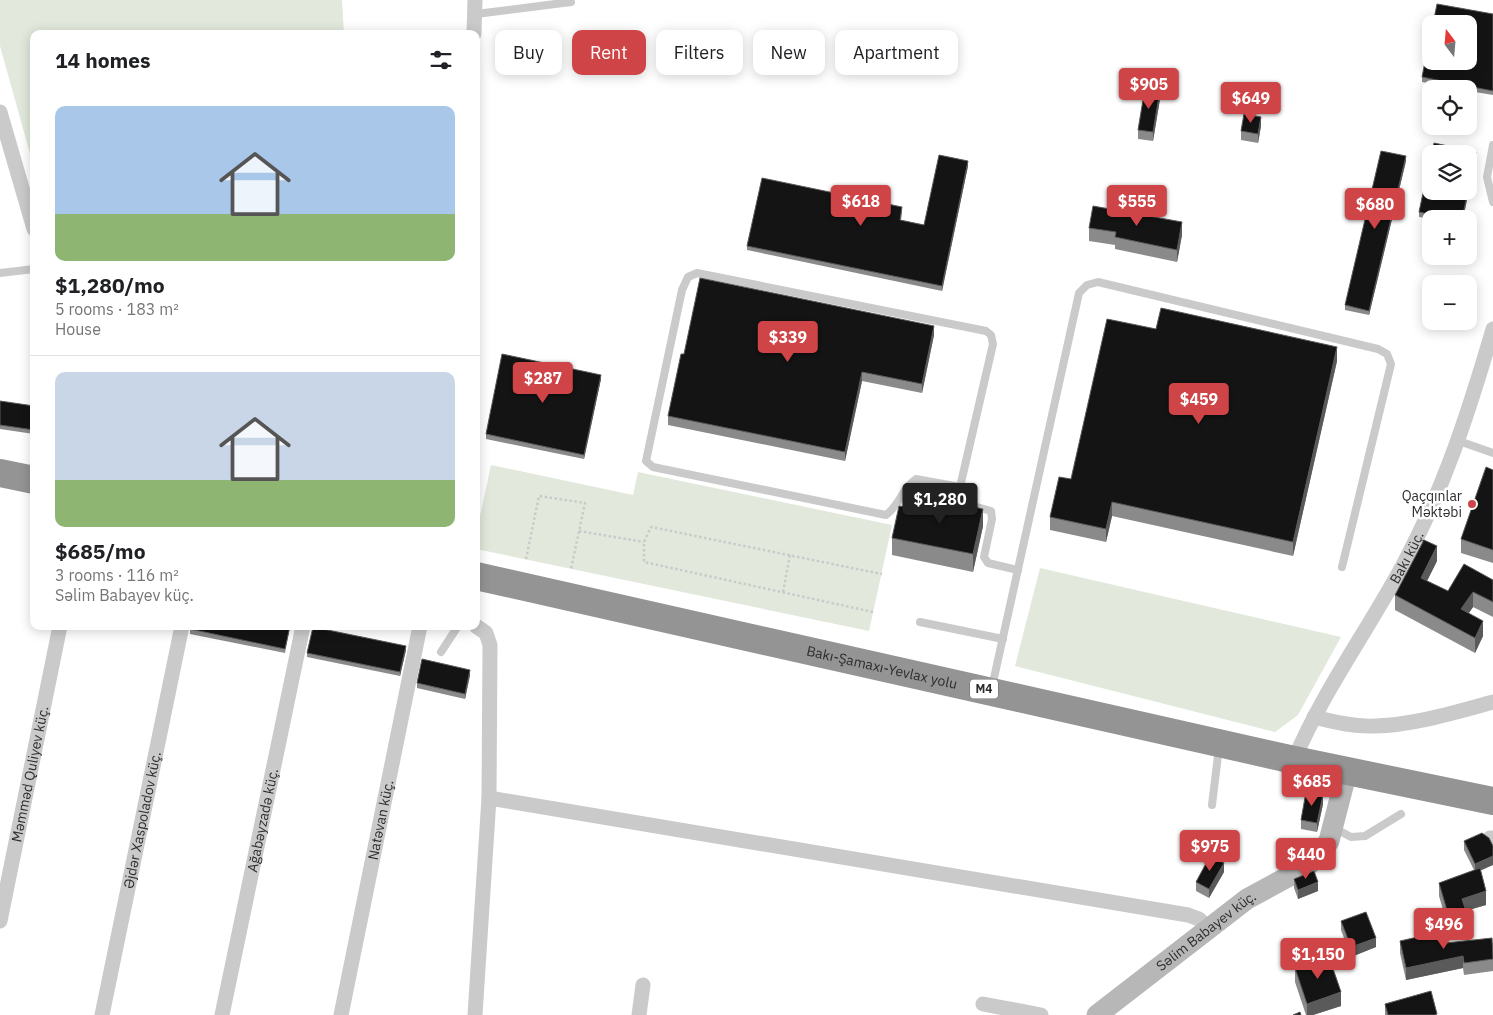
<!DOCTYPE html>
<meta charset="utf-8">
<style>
:root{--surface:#fff;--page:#f2f2f2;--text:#202124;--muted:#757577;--line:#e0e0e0;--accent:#ce4447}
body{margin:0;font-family:"IBM Plex Sans",sans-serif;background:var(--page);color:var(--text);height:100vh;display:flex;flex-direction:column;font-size:19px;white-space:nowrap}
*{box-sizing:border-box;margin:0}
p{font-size:16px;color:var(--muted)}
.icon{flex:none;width:28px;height:28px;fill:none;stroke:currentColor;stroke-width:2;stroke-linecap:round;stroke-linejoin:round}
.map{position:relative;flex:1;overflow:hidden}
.details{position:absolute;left:30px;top:30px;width:450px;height:600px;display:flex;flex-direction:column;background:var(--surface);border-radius:10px;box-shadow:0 2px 12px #0003}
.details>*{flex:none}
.top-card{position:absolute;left:495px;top:30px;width:475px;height:45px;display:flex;gap:10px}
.needle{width:32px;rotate:344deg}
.buttons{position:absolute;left:1422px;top:15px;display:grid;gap:10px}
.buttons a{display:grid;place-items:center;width:55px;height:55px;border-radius:10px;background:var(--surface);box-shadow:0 2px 12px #0003;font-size:25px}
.price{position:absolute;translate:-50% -42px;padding:0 11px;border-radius:5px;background:var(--accent);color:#fff;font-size:16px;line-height:32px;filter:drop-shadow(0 1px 2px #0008)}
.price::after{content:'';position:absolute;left:50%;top:30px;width:15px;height:11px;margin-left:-8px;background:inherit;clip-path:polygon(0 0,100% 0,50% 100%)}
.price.current{background:#222;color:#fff}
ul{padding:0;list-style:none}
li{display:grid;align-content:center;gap:10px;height:265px;padding:0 25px}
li+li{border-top:1px solid var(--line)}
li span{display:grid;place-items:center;height:155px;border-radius:10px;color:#555}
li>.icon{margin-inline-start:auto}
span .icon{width:90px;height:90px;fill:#fffc;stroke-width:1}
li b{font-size:21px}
h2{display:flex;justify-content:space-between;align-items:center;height:60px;padding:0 25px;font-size:21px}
.pill{padding:0 18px;border-radius:10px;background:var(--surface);box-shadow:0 2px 12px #0003;font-size:18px;line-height:45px}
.pill.current{background:var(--accent);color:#fff}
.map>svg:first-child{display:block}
.green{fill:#e2e9dc}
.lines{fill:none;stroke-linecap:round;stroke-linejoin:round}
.path{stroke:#cacaca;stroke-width:2.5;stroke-dasharray:2.5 2.5;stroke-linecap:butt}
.lane{stroke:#cacaca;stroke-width:8}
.street{stroke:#cacaca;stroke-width:15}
.secondary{stroke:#b7b7b7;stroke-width:21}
.highway{stroke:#949494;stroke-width:28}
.wall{fill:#8a8a8a}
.shaded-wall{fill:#5a5a5a}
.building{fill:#141414;stroke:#5a5a5a}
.poi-dot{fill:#ce4447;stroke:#fff;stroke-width:2}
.labels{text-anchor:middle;stroke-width:5;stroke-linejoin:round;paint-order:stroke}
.shield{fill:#fff;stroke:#6c6c6c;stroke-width:1}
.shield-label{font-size:12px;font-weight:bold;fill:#2d2d2d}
.poi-label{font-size:14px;fill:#2d2d2d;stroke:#fff;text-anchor:end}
.street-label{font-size:14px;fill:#2d2d2d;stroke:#fff}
</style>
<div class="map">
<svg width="1493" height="1015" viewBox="0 0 1493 1015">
<rect width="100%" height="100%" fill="#fff"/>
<g class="green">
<polygon points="0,0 342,0 344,34 34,34 34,168 0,46"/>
<polygon points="491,465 633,495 638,472 892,525 869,631 476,549 476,535"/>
<polygon points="1040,568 1341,637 1298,715 1275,732 1015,666"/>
</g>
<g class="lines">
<g class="path">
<polyline points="579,531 644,542"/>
<polyline points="526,559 539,496 585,503 571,569"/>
<polyline points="783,592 790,555"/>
<polyline points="873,612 644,562 644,542 651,527 882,574"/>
</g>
<g class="lane">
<polyline points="476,14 571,2"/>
<polyline points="1493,145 1487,177 1493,202"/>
<polyline points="0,273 34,269"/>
<polyline points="1459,441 1493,453"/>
<path d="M960 487 916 479C902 488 900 505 886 515L653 467 646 461 682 290 688 277 697 273 986 331 991 335 993 344 960 487 959 502 991 511 992 519 984 557 988 563 1018 570"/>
<polyline points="920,622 1003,639"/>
<polyline points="441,652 458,626"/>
<polyline points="992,687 1079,293 1087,285 1098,282 1378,349 1387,354 1391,364 1342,567"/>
<polyline points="1212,805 1219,747"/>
<polyline points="1334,828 1351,837 1365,836 1401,814"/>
</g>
<g class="street">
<polyline points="474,34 475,0"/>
<polyline points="0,112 34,229"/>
<path d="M1314 717C1334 722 1355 727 1375 726 1414 725 1456 712 1493 702"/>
<path id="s1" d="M1294 760C1323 691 1368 630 1403 565 1444 489 1469 411 1493 329"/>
<polyline points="489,798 1188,915 1199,919 1208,928"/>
<polyline points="1490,838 1493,838"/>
<path id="s2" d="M0 921 60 626"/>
<polyline points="983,1004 1041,1015"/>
<path id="s3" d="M102 1015 182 626"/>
<path id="s4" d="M222 1015 303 626"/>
<path id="s5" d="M341 1015 420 626"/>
<polyline points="475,1015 489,798 490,645 486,633 476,626"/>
<polyline points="639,1015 643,985"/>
</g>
<path class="secondary" id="s6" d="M1097 1015 1247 899 1306 867 1318 856 1329 841 1347 771"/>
<g class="highway">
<polyline points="0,473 34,480"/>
<path id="s7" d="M476 576 1294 760 1493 801"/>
</g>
</g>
<g class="wall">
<polygon points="1493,14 1493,95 1469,91 1469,89 1458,89 1422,82 1422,77"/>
<polygon points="1160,99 1153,141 1138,139 1138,130"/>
<polygon points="1261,126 1258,143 1241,140 1241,131"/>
<polygon points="1476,156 1463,219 1431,219 1419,217 1419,212"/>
<polygon points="1406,161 1369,315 1345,310 1345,305"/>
<polygon points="968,166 942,291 747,250 747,246 902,212 901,220 924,225"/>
<polygon points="1089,228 1182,235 1177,262 1115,249 1115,245 1089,241"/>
<polygon points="1156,329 1337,361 1293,556 1112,516 1106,542 1050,530 1050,517"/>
<polygon points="934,335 922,393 862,381 845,461 668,425 668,416 684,354"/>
<polygon points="601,379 584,459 486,439 486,434"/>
<polygon points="0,401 34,406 34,434 0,429"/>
<polygon points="1493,470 1493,563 1461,553 1461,539"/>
<polygon points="924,511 983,526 973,572 892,555 892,538"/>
<polygon points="1437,561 1427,581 1448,591 1493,580 1493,617 1473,607 1469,613 1483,636 1475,653 1395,610 1395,595"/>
<polygon points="290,626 285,653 190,634 190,629"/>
<polygon points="406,650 400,676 307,657 307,653"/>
<polygon points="470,675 465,699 417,688 417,683"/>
<polygon points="1323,804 1317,832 1301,829 1301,820"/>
<polygon points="1464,841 1481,871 1486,905 1465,911 1465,922 1448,927 1439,896 1439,883 1474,870 1464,850"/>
<polygon points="1224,872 1209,898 1196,891 1196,882"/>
<polygon points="1294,879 1318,891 1298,899 1294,888"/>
<polygon points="1341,921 1376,947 1351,957 1341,930"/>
<polygon points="1400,941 1446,943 1493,943 1493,971 1464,975 1463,968 1406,980 1400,953"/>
<polygon points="1295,968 1341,1006 1313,1015 1306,1015 1295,982"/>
<polygon points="1385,1004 1437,1015 1385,1015"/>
</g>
<g class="shaded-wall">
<polygon points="1160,90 1160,99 1153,141 1153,132"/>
<polygon points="1261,117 1261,126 1258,143 1258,134"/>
<polygon points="1476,152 1476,156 1463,219 1462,219"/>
<polygon points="1406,156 1406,161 1369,315 1369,311"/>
<polygon points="968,161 968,166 942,291 942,286"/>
<polygon points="1182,222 1182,235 1177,262 1177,250"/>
<polygon points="934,326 934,335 922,393 922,384"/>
<polygon points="1337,347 1337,361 1293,556 1293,542"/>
<polygon points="862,372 862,381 845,461 845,452"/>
<polygon points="601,375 601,379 584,459 584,455"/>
<polygon points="1112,502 1112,516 1106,542 1106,529"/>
<polygon points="983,509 983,526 973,572 973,554"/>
<polygon points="1437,546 1437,561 1421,593 1421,578"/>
<polygon points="1473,592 1473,607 1461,624 1461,609"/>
<polygon points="1483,621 1483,636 1475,653 1475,638"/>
<polygon points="406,646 406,650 400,676 400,672"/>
<polygon points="470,670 470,675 465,699 465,694"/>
<polygon points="1323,795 1323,804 1317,832 1317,823"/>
<polygon points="1493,856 1493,865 1475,873 1475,864"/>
<polygon points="1224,863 1224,872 1209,898 1209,889"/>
<polygon points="1318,882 1318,891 1298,899 1298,890"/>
<polygon points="1486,891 1486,905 1465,911 1465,922 1448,927 1448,914 1462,899"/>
<polygon points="1376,938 1376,947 1351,957 1351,947"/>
<polygon points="1463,956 1463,968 1406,980 1406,968"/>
<polygon points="1341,992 1341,1006 1313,1015 1307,1015 1307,1004"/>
</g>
<g class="building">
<polygon points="1437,4 1493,14 1493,91 1422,77 1431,31 1431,61 1469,61 1469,24 1433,24"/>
<polygon points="1145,88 1160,90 1153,132 1138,130"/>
<polygon points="1244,114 1261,117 1258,134 1241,131"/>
<polygon points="1434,143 1476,152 1469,188 1469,154 1431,154"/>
<polygon points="1381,151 1406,156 1369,311 1345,305"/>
<polygon points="939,155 968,161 942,286 747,246 762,178 902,207 900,220 924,225"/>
<polygon points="1431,155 1431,191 1468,191 1462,219 1451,219 1419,212"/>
<polygon points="1093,206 1182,222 1177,250 1115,237 1116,232 1089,228"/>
<polygon points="700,278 934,326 922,384 862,372 845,452 668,416 681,354 684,354"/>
<polygon points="1161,308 1337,347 1293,542 1112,502 1106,529 1050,517 1059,477 1071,479 1107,319 1156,329"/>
<polygon points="502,354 601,375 584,455 486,434"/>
<polygon points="0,401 34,406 34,430 0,425"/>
<polygon points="1486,467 1493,470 1493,550 1461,539"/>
<polygon points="927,497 983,509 973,554 892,538 899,506 924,511"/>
<polygon points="1424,540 1437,546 1421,578 1448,591 1464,564 1493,580 1493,602 1473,592 1461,609 1483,621 1475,638 1395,595"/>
<polygon points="191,626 290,626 285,649 190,629"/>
<polygon points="313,627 406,646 400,672 307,653"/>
<polygon points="422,659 470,670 465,694 417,683"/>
<polygon points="1306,792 1323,795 1317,823 1301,820"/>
<polygon points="1482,833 1489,838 1493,846 1493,856 1475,864 1464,841"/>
<polygon points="1210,856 1224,863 1209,889 1196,882"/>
<polygon points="1480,868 1486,891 1462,899 1465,908 1448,914 1439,883"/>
<polygon points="1314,871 1318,882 1298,890 1294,879"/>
<polygon points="1366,912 1376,938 1351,947 1341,921"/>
<polygon points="1444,931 1446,943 1492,938 1493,959 1464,963 1463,956 1406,968 1400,941"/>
<polygon points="1329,957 1341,992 1307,1004 1295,968"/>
<polygon points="1431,991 1437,1014 1435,1015 1388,1015 1385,1004"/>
<polygon points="1300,1012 1301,1015 1293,1015"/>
</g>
<circle class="poi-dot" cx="1472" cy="504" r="5"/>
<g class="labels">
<rect class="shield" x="970" y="679.5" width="28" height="19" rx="4"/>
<g class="shield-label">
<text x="984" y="693">M4</text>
</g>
<g class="poi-label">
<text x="1462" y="501">Qaçqınlar<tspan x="1462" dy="16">Məktəbi</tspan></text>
</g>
<g class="street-label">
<text dy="5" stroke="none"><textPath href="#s1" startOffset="232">Bakı küç.</textPath></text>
<text dy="5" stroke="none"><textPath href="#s7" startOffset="416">Bakı-Şamaxı-Yevlax yolu</textPath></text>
<text dy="5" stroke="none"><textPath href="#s2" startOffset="150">Məmməd Quliyev küç.</textPath></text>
<text dy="5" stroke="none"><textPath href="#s3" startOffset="199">Əjdər Xaspoladov küç.</textPath></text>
<text dy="5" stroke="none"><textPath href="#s4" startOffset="199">Ağabəyzadə küç.</textPath></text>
<text dy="5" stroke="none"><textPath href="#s5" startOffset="199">Natəvan küç.</textPath></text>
<text dy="5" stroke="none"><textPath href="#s6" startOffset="138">Səlim Babayev küç.</textPath></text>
</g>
</g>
</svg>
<div class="buttons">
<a><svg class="needle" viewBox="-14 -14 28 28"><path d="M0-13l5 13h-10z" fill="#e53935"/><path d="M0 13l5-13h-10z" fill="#757577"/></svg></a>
<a><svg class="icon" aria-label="locate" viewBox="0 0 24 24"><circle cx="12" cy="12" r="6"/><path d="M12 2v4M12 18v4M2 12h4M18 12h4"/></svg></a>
<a><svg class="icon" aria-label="layers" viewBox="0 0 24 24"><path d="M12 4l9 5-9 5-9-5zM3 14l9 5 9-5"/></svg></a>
<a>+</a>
<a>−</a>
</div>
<b class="price" style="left:1149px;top:110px">$905</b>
<b class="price" style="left:1251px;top:124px">$649</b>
<b class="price" style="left:861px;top:227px">$618</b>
<b class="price" style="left:1137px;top:227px">$555</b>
<b class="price" style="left:1375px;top:230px">$680</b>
<b class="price" style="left:788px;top:363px">$339</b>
<b class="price" style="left:543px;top:404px">$287</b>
<b class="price" style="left:1199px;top:425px">$459</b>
<b class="price current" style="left:940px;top:525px">$1,280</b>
<b class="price" style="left:1312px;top:807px">$685</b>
<b class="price" style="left:1210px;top:872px">$975</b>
<b class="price" style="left:1306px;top:880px">$440</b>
<b class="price" style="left:1444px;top:950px">$496</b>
<b class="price" style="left:1318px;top:980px">$1,150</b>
<div class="top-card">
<a class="pill">Buy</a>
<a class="pill current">Rent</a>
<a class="pill">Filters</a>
<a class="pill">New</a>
<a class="pill">Apartment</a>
</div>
<section class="details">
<h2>14 homes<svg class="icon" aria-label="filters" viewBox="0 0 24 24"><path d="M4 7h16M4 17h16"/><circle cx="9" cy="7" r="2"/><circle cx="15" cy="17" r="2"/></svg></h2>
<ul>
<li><span style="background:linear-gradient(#a9c7e8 70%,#8fb573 0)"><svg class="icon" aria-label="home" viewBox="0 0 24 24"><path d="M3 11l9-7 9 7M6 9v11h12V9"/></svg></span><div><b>$1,280/mo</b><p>5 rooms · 183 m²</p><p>House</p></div></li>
<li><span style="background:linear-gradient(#c9d6e8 70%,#8fb573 0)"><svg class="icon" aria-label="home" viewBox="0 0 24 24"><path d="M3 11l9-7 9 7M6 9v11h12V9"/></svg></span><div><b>$685/mo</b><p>3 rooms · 116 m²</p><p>Səlim Babayev küç.</p></div></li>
</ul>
</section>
</div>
